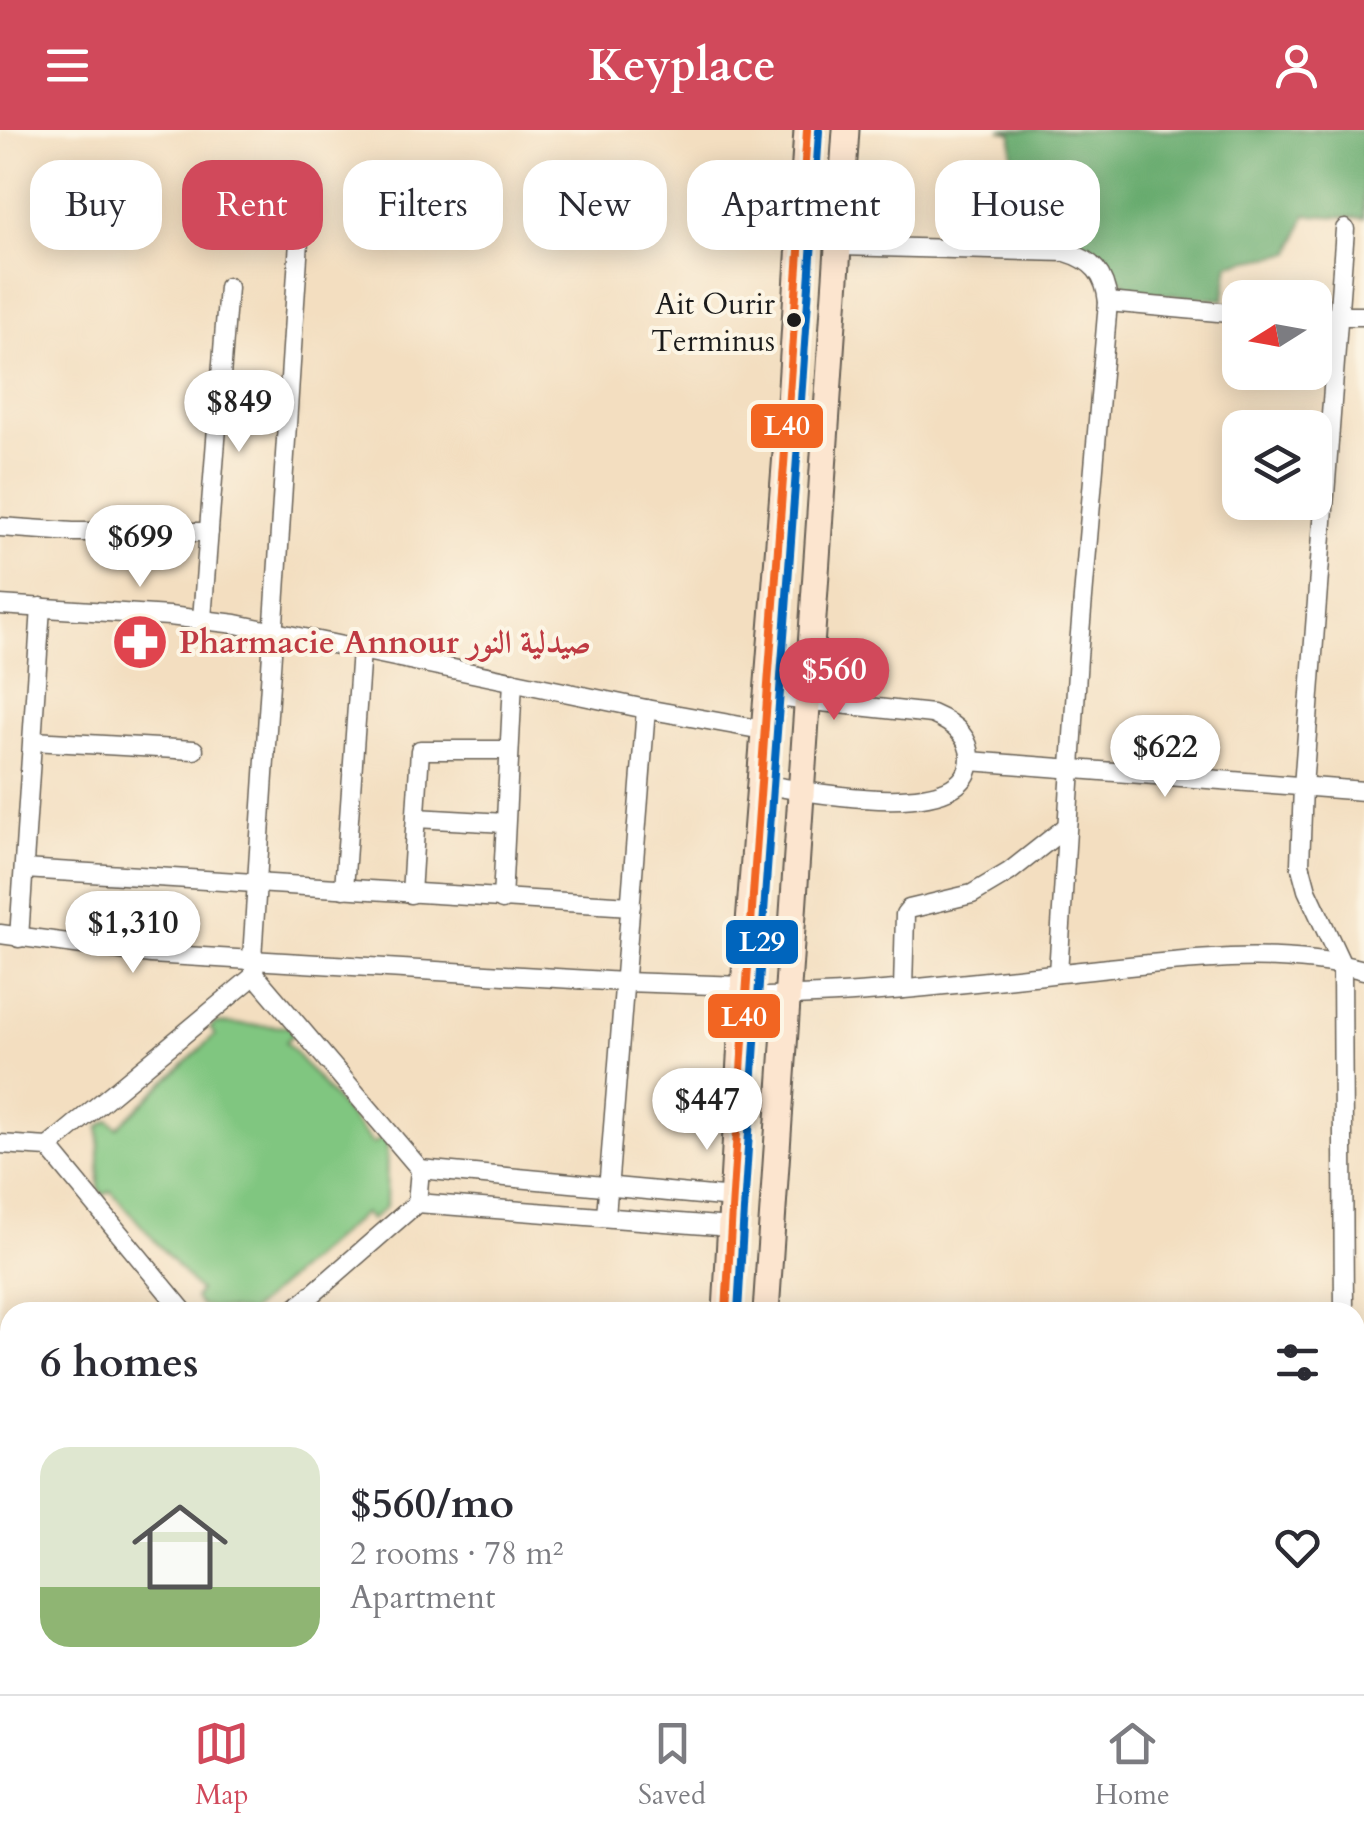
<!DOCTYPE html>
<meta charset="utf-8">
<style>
:root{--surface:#fff;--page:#f2f2f3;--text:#2b2b33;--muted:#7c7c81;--line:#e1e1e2;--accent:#d1495b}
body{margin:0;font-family:Cardo,Amiri,serif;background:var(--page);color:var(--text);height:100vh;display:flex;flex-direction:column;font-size:38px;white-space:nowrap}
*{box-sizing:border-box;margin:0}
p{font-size:32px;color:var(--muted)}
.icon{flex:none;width:55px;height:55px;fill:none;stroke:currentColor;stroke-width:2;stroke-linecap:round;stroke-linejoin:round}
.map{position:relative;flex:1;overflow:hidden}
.drawer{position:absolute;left:0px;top:1172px;width:1365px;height:392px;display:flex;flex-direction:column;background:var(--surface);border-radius:30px 30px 0 0;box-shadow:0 5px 25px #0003}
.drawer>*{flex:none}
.top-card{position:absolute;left:30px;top:30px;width:1305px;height:90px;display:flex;gap:20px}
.needle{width:65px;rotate:259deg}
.fabs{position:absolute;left:1222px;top:150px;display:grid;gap:20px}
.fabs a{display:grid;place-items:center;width:110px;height:110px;border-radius:20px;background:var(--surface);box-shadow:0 5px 25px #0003;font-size:50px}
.price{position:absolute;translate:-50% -85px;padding:0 22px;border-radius:35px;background:#fff;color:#222;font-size:32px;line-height:65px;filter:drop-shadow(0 2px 5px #0008)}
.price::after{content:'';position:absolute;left:50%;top:60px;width:30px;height:22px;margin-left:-15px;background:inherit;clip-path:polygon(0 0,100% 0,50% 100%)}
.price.active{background:var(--accent);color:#fff}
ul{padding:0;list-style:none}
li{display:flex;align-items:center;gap:30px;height:250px;padding:0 40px}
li+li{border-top:2px solid var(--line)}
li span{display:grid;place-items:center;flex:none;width:280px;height:200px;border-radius:30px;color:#555}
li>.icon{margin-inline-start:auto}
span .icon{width:120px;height:120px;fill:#fffc;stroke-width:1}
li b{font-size:42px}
h2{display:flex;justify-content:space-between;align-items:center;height:120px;padding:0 40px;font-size:42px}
.tag{padding:0 35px;border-radius:30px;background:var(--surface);box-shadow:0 5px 25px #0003;font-size:35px;line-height:90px}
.tag.active{background:var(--accent);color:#fff}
header{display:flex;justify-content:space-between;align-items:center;height:130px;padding:0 40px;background:var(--accent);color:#fff;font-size:45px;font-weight:800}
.tabs{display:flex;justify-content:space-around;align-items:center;height:140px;border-top:2px solid var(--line);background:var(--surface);font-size:28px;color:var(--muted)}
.tabs a{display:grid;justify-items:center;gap:5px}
.tabs .active{color:var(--accent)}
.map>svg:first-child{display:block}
.green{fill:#80c680;stroke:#4e714e;stroke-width:2.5}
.forest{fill:#68ab6e;stroke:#426445;stroke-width:2.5}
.building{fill:#e9b181}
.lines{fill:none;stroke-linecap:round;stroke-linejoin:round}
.street-casing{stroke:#676055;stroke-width:21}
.secondary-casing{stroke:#676055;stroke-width:29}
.street{stroke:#fff;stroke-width:18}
.secondary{stroke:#fce5cf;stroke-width:25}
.bus-1-casing{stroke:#fcf5e5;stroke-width:15}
.bus-2-casing{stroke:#fcf5e5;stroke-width:15}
.bus-1{stroke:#f26522;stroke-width:8}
.bus-2{stroke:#0065bd;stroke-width:8}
.bus-dot{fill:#1c1c1c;stroke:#fcf5e5;stroke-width:4}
.labels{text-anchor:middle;stroke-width:8;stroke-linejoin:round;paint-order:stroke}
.bus-label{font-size:30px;fill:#1c1c1c;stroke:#fcf5e5;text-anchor:end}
.health-label{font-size:32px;font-weight:bold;fill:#be3a42;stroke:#fcf5e5;text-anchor:start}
.line-badge{stroke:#fcf5e5;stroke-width:4}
.badge-label{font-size:28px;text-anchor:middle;font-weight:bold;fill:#fff}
</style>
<header><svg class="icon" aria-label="menu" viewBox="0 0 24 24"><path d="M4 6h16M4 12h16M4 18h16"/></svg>Keyplace<svg class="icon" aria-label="person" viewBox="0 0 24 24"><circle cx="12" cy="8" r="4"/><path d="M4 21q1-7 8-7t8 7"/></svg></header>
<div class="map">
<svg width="1364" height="1564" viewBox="0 0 1364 1564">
<rect width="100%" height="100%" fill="#fcf5e5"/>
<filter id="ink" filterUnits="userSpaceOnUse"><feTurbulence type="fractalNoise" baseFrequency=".01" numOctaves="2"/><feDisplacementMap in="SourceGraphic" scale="20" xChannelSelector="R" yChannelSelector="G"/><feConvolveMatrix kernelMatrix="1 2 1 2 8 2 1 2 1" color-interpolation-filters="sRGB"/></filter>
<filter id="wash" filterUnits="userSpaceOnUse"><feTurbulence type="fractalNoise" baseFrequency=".0048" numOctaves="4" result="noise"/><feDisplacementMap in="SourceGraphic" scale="40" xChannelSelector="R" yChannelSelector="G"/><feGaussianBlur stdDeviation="2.25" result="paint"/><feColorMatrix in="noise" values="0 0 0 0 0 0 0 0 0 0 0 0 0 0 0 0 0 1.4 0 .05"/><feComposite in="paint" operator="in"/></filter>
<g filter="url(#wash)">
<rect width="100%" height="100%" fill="#f3dec0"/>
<g class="green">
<polygon points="215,893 289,897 294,903 286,912 373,1014 383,1007 387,1013 386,1077 371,1090 364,1083 250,1182 201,1176 195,1168 199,1161 111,1061 104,1065 99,1059 99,997 109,990 117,998 215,905 210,898"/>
<polygon points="10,1540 10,1555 66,1555 72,1564 0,1564 0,1547"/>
</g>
<path class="forest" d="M1000 0H1364V88L1306 85 1292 123 1229 134 1224 170 1132 162C1091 114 1088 113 1026 101L1012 54V3Z"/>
<g id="blocks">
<polygon class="building" points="1356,1324 1364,1325 1364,1380 1356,1380"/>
</g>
</g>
<g filter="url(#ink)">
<use href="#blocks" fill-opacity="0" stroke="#676055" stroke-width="2.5"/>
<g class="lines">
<g class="street-casing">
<g id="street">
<path d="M840 116 1066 122C1093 130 1105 144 1108 172L1078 527 1058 843"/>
<polyline points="1108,172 1240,184"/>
<polyline points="1315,186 1364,186"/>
<polyline points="0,397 73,402 209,402"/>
<polyline points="0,475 169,486 236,494 646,579 763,600"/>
<polyline points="202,489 228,157"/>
<polyline points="33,611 194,620"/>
<polyline points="970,631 1364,661"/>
<path d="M761 654C803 661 970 696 970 628 970 605 951 592 932 584L766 566"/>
<polyline points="416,688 505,693"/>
<polyline points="24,739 631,776"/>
<polyline points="344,759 361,520"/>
<polyline points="411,764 420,620 509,620"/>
<polyline points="502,770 513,551"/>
<polyline points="0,804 151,824 624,852 744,856"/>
<polyline points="19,808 41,477"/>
<polyline points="903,859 905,784 909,779 972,764 1009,742 1066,697"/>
<path d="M744 867C863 867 981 851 1100 839 1186 830 1279 818 1364 840"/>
<polyline points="0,1014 48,1017 184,1182"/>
<polyline points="48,1017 255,845"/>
<polyline points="420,1039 733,1068"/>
<polyline points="417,1073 731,1097"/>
<polyline points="606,1086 646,579"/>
<polyline points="292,1182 417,1073 420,1039 255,845 252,828 300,96"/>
<polyline points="1344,1182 1342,835 1307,760 1300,734 1303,657 1345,99"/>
<polyline points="1355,1390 1364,1391"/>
<polyline points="0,1489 10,1481"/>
<polyline points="969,1564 970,1555"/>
</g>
</g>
<g class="secondary-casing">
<g id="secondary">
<polyline points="726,1182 744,856 790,273 807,0"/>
<polyline points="766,1182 846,0"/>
<polyline points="699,1564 700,1555"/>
<polyline points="736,1564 737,1555"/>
</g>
</g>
<use href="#street" class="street"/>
<use href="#secondary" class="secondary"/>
<g class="bus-1-casing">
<path id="bus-1" d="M726 1182C748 788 782 394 807 0"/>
</g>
<g class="bus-2-casing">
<path id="bus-2" d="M738 1182C760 788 795 395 819 1"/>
</g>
<use href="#bus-1" class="bus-1"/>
<use href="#bus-2" class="bus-2"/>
</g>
</g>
<defs>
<g id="pharmacy-disc" transform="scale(2.875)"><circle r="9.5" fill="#e0444e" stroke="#fcf5e5"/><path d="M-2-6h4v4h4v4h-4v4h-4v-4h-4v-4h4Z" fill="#fff"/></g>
</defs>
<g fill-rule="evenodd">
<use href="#pharmacy-disc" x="140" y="512"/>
</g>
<circle class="bus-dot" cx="794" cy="190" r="9"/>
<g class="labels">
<g class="bus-label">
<text x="775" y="184">Ait Ourir<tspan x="775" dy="37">Terminus</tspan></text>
</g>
<g class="health-label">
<text x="179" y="523">Pharmacie Annour صيدلية النور</text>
</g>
</g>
<g class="line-badge">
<rect x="749" y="272" width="76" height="48" rx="10" fill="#f26522"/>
<rect x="724" y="788" width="76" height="48" rx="10" fill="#0065bd"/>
<rect x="706" y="862" width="76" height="48" rx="10" fill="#f26522"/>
</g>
<g class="badge-label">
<text x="787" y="305">L40</text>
<text x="762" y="821">L29</text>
<text x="744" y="896">L40</text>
</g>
</svg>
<div class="fabs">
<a><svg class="needle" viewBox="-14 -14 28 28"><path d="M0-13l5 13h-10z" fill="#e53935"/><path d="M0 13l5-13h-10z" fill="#7c7c81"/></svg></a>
<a><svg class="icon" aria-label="layers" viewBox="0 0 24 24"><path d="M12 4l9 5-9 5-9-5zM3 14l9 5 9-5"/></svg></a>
</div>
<b class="price" style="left:239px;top:325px">$849</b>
<b class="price" style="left:140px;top:460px">$699</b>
<b class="price active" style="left:834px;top:593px">$560</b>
<b class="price" style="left:1165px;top:670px">$622</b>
<b class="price" style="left:133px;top:846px">$1,310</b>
<b class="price" style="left:707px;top:1023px">$447</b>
<div class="top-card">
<a class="tag">Buy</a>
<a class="tag active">Rent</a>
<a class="tag">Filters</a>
<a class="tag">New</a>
<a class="tag">Apartment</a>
<a class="tag">House</a>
</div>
<section class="drawer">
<h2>6 homes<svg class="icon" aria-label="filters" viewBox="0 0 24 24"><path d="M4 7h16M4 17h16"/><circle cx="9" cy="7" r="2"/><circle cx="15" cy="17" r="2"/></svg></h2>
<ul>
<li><span style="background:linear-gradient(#dfe7d0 70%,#8fb573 0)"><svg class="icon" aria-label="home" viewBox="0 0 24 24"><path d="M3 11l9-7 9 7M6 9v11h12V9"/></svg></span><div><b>$560/mo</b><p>2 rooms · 78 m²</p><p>Apartment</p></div><svg class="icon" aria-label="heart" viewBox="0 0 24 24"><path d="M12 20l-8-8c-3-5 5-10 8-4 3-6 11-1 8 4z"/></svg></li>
</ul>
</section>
</div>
<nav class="tabs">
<a class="active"><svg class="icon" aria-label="map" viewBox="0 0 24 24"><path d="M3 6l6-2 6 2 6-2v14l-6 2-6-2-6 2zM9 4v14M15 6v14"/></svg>Map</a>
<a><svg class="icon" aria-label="saved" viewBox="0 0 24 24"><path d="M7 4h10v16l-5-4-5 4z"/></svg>Saved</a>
<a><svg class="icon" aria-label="home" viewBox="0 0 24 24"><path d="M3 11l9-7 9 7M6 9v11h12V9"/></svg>Home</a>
</nav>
